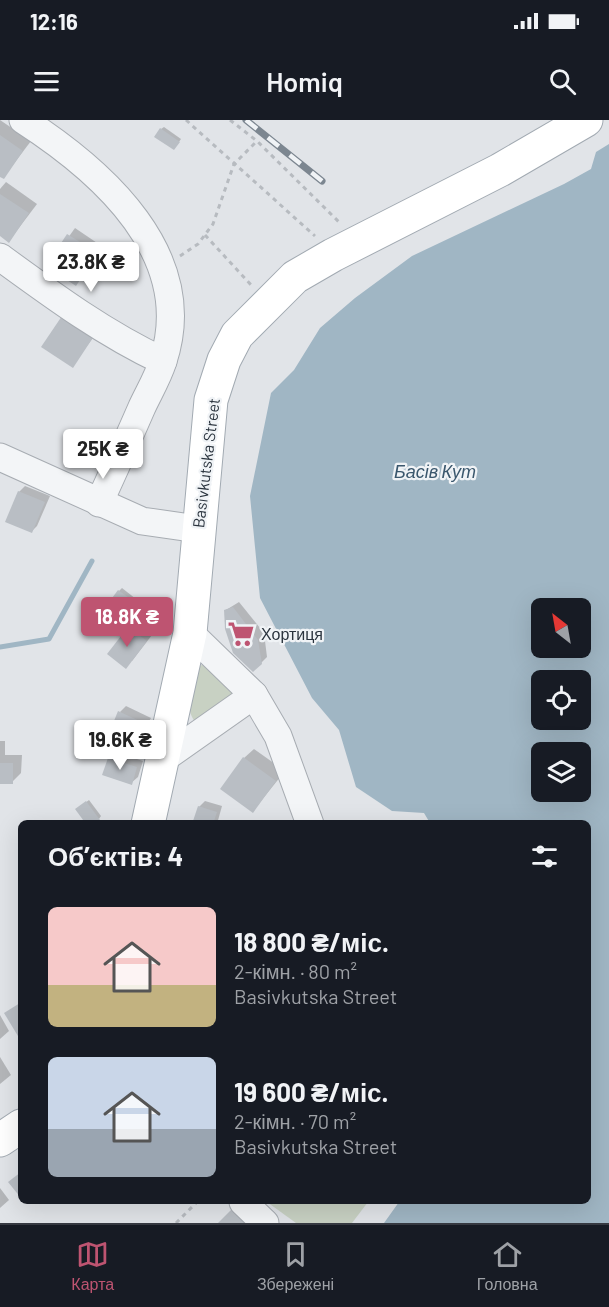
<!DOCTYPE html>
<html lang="uk">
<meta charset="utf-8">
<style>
:root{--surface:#171b24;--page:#20242c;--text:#f1f3f6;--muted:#9ea1a6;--line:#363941;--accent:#be5471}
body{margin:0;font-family:Barlow,sans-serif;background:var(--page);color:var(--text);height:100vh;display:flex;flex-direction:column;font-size:22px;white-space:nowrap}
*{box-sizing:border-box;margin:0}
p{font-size:20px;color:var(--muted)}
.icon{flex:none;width:33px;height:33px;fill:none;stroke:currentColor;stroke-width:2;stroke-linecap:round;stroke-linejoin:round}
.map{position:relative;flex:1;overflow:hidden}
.sheet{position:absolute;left:18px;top:700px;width:573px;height:384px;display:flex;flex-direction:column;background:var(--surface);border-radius:9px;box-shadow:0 6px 24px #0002}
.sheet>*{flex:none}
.needle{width:39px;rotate:329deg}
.buttons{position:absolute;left:531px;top:478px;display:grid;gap:12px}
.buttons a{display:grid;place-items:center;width:60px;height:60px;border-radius:9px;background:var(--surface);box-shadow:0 6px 24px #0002;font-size:30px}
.price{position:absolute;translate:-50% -51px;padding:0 14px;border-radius:6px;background:#fff;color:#222;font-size:20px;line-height:39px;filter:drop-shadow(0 2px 3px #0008)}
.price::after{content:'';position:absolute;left:50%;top:36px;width:18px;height:14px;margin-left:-9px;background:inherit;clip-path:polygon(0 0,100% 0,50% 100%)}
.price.active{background:var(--accent);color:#fff}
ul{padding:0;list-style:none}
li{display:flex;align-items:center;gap:18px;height:150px;padding:0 30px}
li span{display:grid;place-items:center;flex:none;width:168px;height:120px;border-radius:9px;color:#555}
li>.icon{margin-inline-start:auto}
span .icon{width:72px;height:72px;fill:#fffc;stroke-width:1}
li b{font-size:26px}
h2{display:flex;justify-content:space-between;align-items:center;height:72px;padding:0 30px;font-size:26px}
.status{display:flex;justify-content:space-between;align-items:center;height:42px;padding:0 30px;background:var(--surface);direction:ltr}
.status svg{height:16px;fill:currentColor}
header{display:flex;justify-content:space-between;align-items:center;height:78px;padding:0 30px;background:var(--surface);font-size:27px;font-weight:600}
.tabs{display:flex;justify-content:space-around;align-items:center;height:84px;border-top:2px solid var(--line);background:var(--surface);font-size:16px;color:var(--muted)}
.tabs a{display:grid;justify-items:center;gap:3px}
.tabs .active{color:var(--accent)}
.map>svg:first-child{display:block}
.green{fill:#c8d1c3}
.water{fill:#a0b6c4;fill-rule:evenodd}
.shadow{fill:#0003}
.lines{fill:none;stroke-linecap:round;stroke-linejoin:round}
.stream{stroke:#a0b6c4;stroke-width:5}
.building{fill:#b9bec4}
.minor-casing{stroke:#a7acb2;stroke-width:29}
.major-casing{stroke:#a2aab2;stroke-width:35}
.path{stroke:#b7bbc0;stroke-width:3;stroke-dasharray:4.5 4.5;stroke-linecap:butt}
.minor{stroke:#f3f5f7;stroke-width:27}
.major{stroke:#fff;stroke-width:33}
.rail-casing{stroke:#7c8690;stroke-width:7}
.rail{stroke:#f0f3f6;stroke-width:4.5;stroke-dasharray:14;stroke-linecap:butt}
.labels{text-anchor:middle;stroke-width:4.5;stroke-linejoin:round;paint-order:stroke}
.street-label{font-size:16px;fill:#2b343e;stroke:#f0f3f6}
.poi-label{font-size:16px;fill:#2b343e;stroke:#f0f3f6;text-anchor:start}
.water-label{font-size:18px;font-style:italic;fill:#3a576d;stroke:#f0f3f6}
</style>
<div class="status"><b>12:16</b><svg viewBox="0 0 49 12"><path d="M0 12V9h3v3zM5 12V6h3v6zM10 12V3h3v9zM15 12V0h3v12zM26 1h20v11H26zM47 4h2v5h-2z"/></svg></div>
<header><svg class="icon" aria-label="menu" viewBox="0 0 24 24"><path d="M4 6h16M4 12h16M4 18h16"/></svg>Homiq<svg class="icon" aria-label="search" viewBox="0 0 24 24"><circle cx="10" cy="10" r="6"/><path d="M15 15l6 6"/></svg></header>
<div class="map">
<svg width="609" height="1103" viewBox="0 0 609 1103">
<rect width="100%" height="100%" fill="#e1e4e8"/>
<g class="green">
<path d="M202 545 215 548 231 562 232 575 196 603C183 588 192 566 195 548Z"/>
<polygon points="267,1082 368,1082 352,1103 296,1103"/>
</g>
<path class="water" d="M609 24V1103H384L399 1082H588V704L430 703 424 693 392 691 356 667 339 610 312 578 260 478 250 376 271 273 294 250 320 208 355 178 412 136 564 64 591 49 596 32ZM542 489H580V528H542ZM542 561H580V600H542ZM542 633H580V672H542Z"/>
<g class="shadow">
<polygon points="0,0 31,21 3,58 0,55"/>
<polygon points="164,7 181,19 176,26 161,9"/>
<polygon points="6,62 37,84 9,121 0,115 0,69"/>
<polygon points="75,108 103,127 76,164 48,146"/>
<polygon points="65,194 104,203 72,246"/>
<polygon points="25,366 50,376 37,406 31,412 19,372"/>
<polygon points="122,468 136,479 120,500 119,471"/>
<polygon points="239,482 264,513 267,537 261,543 226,490"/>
<polygon points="135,502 152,515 132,541 129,508"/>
<polygon points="126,586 151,598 139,617 120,592"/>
<polygon points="0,621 5,621 5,635 22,635 21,653 12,662 0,662"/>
<polygon points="254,629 285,651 253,691 244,638"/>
<polygon points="116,632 143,641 138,657 131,663 109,639"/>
<polygon points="89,680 101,696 99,699 80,687"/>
<polygon points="205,681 222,686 217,704 194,704 199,687"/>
<polygon points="0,895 9,911 0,919"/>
<polygon points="0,937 11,955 0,964"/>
<polygon points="0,1068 9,1080 0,1088"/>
</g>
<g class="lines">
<polyline class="stream" points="0,527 49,519 92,441"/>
</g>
<g class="building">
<polygon points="160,8 180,22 174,30 154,17"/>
<polygon points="0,15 23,31 4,59 0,57"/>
<polygon points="0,74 29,93 9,123 0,116"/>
<polygon points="67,114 98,133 76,166 46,146"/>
<polygon points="64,193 96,213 73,248 41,227"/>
<polygon points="18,371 45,382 32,413 5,402"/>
<polygon points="118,470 135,482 118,505 101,493"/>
<polygon points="233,487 258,520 262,544 253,552 233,533 225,509 224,490"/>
<polygon points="128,507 147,521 126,549 107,534"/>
<polygon points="118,591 146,604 139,619 112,606"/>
<polygon points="243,637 276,661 253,693 220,669"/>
<polygon points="108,638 137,647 132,665 102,655"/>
<rect x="0" y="643" width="13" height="21"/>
<polygon points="86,681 100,700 95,704 86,704 75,689"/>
<polygon points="198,686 217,692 213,704 192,704"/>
<polygon points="20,883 21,885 21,921 4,893"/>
<polygon points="21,1052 21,1078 8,1062"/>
<polygon points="235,1086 252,1103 218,1103"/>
</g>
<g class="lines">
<g class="minor-casing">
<g id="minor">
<path d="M23 0C102 51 198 135 163 241 158 257 149 272 142 287 128 319 114 351 99 383"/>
<path d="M0 137C52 175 105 214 163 241"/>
<polyline points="0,337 142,401 198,409"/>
<polyline points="190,513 254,575 278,616 310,704"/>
<polyline points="163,639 254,575"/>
<polyline points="243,1082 265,1103"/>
</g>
</g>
<g class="major-casing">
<g id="major">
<polyline points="148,704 190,513 211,280 224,240 237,215 295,157 333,135 500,50 586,0"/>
<polyline points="0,1020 21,1006"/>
</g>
</g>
<g class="path">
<polyline points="186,0 315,116"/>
<polyline points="230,0 257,21 340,103"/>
<polyline points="205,115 252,166"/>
<polyline points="180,136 198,124 213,104 234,44 257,21"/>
<polyline points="176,1103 197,1082"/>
</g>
<use href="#minor" class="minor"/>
<use href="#major" class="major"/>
<g class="rail-casing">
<polyline id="rail" points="246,0 322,61"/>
</g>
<use href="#rail" class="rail"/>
</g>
<defs>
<g id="supermarket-bare" transform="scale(2.07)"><path d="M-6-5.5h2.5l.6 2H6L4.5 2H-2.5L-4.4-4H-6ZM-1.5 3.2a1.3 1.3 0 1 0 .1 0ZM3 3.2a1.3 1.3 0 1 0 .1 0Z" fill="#be5471" stroke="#f0f3f6" stroke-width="2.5" paint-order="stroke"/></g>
</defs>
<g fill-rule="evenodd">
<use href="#supermarket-bare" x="241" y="514"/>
</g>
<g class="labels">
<g class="street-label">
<text transform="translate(206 343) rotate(-83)" y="6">Basivkutska Street</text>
</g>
<g class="poi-label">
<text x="261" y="520">Хортиця</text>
</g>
<g class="water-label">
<text x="435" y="358">Басів Кут</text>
</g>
</g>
</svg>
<div class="buttons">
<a><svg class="needle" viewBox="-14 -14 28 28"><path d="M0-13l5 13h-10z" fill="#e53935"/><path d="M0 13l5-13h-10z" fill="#9ea1a6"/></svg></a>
<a><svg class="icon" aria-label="locate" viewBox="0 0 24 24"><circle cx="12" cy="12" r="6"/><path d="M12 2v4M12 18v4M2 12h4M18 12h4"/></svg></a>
<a><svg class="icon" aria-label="layers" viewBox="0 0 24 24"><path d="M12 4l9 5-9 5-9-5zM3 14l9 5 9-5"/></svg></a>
</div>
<b class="price" style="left:91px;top:173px">23.8K ₴</b>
<b class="price" style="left:103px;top:360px">25K ₴</b>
<b class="price active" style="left:127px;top:528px">18.8K ₴</b>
<b class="price" style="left:120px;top:651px">19.6K ₴</b>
<section class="sheet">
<h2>Об’єктів: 4<svg class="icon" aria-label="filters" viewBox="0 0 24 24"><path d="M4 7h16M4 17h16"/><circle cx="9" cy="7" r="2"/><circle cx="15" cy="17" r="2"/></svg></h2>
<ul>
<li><span style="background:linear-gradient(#f6c9c9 65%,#c2b280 0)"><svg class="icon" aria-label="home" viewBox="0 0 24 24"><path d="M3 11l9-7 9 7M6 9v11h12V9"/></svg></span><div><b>18 800 ₴/міс.</b><p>2-кімн. · 80 m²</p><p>Basivkutska Street</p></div></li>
<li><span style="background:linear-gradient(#c9d6e8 60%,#9aa5b1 0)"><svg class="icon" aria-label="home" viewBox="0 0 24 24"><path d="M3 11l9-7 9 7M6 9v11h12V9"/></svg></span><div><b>19 600 ₴/міс.</b><p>2-кімн. · 70 m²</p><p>Basivkutska Street</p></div></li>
</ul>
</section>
</div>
<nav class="tabs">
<a class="active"><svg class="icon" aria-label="map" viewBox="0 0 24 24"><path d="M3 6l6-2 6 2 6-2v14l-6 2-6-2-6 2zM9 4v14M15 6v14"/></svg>Карта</a>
<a><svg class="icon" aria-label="saved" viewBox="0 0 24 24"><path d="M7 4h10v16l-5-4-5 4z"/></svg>Збережені</a>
<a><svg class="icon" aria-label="home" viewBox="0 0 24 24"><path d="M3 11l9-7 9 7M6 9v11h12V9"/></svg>Головна</a>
</nav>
